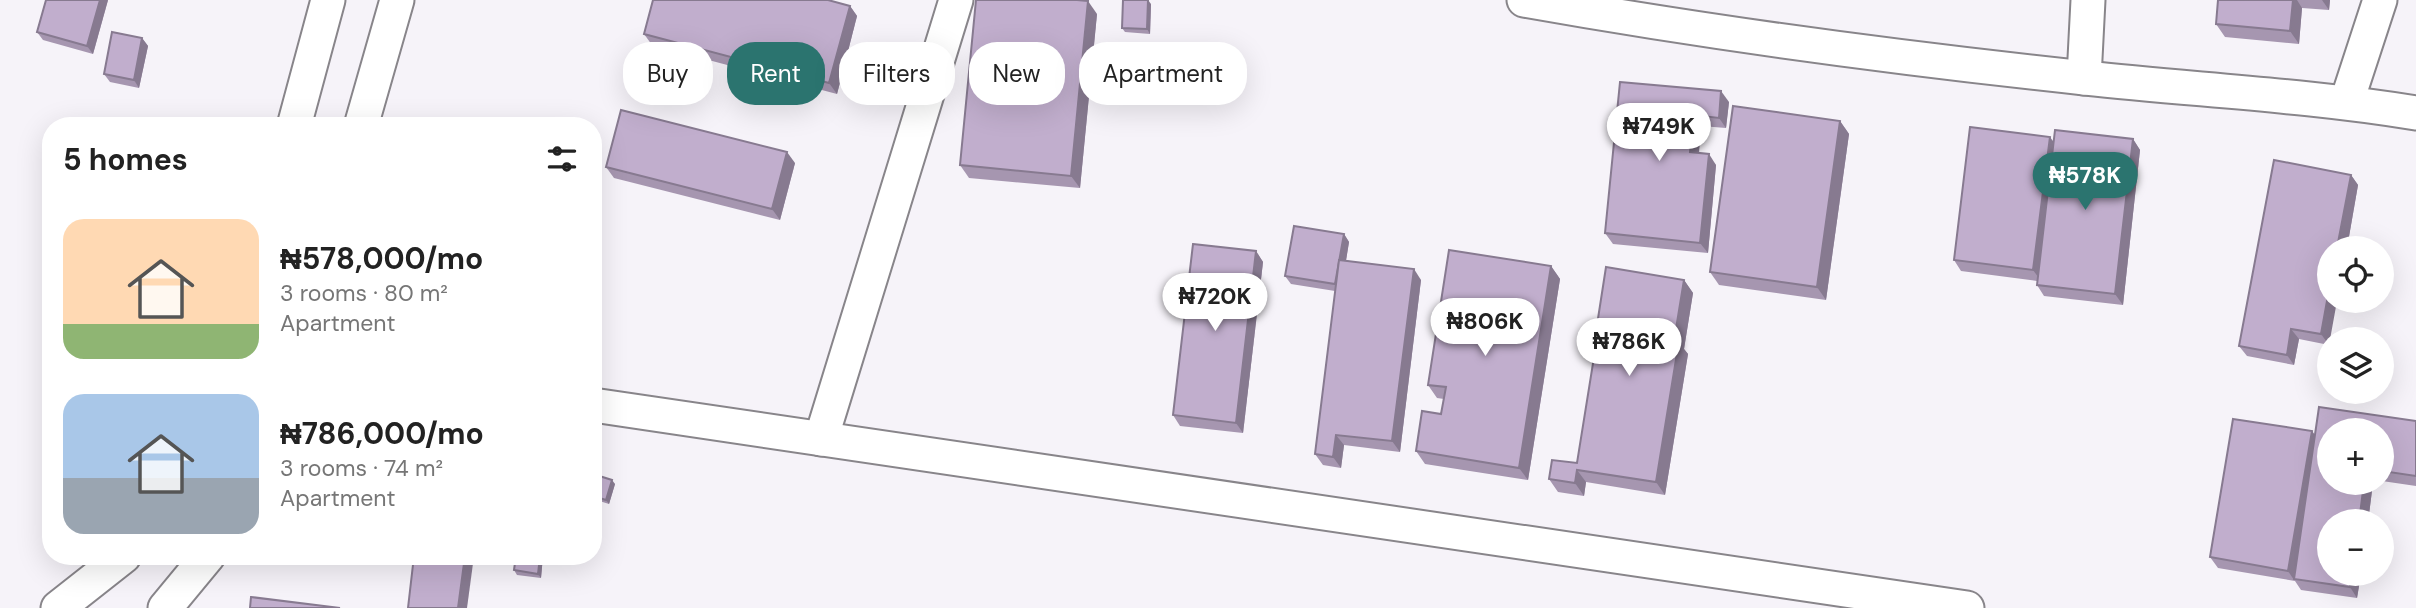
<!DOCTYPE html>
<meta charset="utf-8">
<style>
:root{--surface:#fff;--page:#f2f2f2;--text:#222;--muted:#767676;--accent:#2b746f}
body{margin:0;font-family:"DM Sans",sans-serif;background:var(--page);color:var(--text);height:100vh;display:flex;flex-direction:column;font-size:26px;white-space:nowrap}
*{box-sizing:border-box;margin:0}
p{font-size:23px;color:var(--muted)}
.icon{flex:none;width:38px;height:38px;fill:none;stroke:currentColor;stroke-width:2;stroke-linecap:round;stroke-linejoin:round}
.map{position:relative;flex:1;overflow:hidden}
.side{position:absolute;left:42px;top:117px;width:560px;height:448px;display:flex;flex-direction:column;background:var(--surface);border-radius:28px;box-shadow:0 7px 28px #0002}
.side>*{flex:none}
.hud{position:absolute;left:623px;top:42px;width:665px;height:63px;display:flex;gap:14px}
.tools{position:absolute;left:2317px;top:236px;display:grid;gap:14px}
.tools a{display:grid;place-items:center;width:77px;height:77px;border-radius:50%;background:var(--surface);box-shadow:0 7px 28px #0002;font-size:35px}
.price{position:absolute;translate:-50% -60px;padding:0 16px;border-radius:24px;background:#fff;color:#222;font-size:23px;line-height:46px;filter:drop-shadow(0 2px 4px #0008)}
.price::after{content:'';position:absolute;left:50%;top:42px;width:21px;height:16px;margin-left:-10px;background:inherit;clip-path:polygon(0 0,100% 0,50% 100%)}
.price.selected{background:var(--accent);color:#fff}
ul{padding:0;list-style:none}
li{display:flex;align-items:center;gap:21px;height:175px;padding:0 21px}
li span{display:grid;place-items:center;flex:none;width:196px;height:140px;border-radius:21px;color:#555}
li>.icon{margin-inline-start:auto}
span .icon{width:84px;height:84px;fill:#fffc;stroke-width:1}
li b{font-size:30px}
h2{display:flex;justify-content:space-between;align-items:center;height:84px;padding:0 21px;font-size:30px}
.pill{padding:0 24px;border-radius:28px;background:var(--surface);box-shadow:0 7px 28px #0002;font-size:24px;line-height:63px}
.pill.selected{background:var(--accent);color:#fff}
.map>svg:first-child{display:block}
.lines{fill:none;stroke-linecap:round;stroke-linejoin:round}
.street-casing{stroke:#88858a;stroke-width:37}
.street{stroke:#fff;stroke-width:33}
.wall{fill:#a696b0}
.shaded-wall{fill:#877a90}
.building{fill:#c1aecd;stroke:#877a90;stroke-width:2}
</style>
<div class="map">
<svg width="2416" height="608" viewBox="0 0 2416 608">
<rect width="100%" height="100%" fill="#f6f3f9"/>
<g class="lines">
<g class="street-casing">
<g id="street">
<path d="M1524 0C1709 33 1898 58 2085 78 2195 90 2306 95 2416 113"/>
<polyline points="2084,78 2088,0"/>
<polyline points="2347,101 2380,0"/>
<polyline points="294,126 328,0"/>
<polyline points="361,126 397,0"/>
<polyline points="593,405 1967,608"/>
<polyline points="821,439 956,0"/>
<polyline points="58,608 124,556"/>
<polyline points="165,608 208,556"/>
</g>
</g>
<use href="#street" class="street"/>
</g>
<g class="wall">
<polygon points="108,0 93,54 43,40 37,32"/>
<polygon points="2218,0 2330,0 2329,10 2302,8 2299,44 2225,37 2216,24"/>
<polygon points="1151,4 1150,34 1125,32 1122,28"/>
<polygon points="850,6 857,16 837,94 652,45 644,34"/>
<polygon points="1097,14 1080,188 969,178 960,165"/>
<polygon points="142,38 148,46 139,88 110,82 104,74"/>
<polygon points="1620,82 1729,102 1726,128 1701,126 1699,153 1716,165 1708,253 1613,244 1605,233"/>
<polygon points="1840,121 1849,134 1826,300 1719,285 1710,272"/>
<polygon points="2133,139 2140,150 2123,305 2044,296 2037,285 2037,281 1961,271 1954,260 2053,142"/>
<polygon points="795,163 780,220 614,178 606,167"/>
<polygon points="2351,175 2358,185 2347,248 2329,248 2329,345 2299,339 2294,365 2247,356 2239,346"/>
<polygon points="1344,234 1349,242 1346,260 1421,280 1400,452 1344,445 1341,468 1323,465 1315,454 1335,291 1291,284 1285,276"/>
<polygon points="1256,251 1263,262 1243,433 1180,426 1173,415"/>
<polygon points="1551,266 1560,279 1528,480 1425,464 1416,451 1441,414 1444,399 1437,398 1428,385"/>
<polygon points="1684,280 1693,293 1684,349 1688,354 1665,495 1586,482 1584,496 1558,492 1549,479 1577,463 1599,328 1597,325"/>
<polygon points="2416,421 2416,486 2382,481 2382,430 2329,483 2373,483 2368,522 2329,522 2361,574 2357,598 2301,590 2295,581 2218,568 2210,557 2312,431 2315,435"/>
<polygon points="593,474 615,484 609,504 593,499"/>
<polygon points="543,556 541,578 517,575 514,570"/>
</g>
<g class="shaded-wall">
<polygon points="100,0 108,0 93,54 87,46"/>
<polygon points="1148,0 1151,4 1150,34 1147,29"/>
<polygon points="2293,0 2297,0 2302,8 2299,44 2290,31"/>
<polygon points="2322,0 2330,0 2329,10"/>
<polygon points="1088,1 1097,14 1080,188 1071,176"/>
<polygon points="850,6 857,16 837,94 829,83"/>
<polygon points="142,38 148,46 139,88 134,80"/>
<polygon points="1721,91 1729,102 1726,128 1719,118"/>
<polygon points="1694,115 1701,126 1698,163 1690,152"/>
<polygon points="1840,121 1849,134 1826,300 1817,287"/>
<polygon points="2050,137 2058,148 2041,281 2033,270"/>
<polygon points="2133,139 2140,150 2123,305 2115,294"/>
<polygon points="787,152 795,163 780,220 772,209"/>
<polygon points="1709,154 1716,165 1708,253 1700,243"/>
<polygon points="2351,175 2358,185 2347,248 2337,248"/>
<polygon points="1344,234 1349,242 1341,292 1335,284"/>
<polygon points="1256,251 1263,262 1243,433 1236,423"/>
<polygon points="1551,266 1560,279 1528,480 1519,468"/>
<polygon points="1414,269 1421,280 1400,452 1392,441"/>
<polygon points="1684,280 1693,293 1684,349 1688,354 1665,495 1656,482 1674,341"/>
<polygon points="2329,290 2329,301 2337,301 2329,345 2321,334"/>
<polygon points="2291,329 2299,339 2294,365 2287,355"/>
<polygon points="2312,431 2319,442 2294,580 2288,571"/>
<polygon points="1336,435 1344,445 1341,468 1333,457"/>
<polygon points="1577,470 1586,482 1584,496 1575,483"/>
<polygon points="612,480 615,484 609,504 606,500"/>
<polygon points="2364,483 2373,483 2368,522 2359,522"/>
<polygon points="465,556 474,556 467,608 458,608"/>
<polygon points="540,556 543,556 541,578 538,574"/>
<polygon points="2352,574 2361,574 2357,598 2350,587"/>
</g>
<g class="building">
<polygon points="46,0 100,0 87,46 37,32"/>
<polygon points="653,0 828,0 850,6 829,83 644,34"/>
<polygon points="976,0 1077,0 1088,1 1071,176 960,165"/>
<polygon points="1123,0 1148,0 1147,29 1122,28"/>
<polygon points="2218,0 2293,0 2290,31 2216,24"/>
<polygon points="112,32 142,38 134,80 104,74"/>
<polygon points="1620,82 1721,91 1719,118 1694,115 1690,152 1709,154 1700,243 1605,233"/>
<polygon points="1733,106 1840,121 1817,287 1710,272"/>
<polygon points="621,110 787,152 772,209 606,167"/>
<polygon points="1970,127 2050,137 2033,270 1954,260"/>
<polygon points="2055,130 2133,139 2115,294 2037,285"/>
<polygon points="2274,160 2351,175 2337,248 2329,248 2329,290 2321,334 2291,329 2287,355 2239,346"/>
<polygon points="1294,226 1344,234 1335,284 1285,276"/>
<polygon points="1193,244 1256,251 1236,423 1173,415"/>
<polygon points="1449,250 1551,266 1519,468 1416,451 1422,411 1441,414 1446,387 1428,385"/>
<polygon points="1339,260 1414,269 1392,441 1336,435 1333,457 1315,454"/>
<polygon points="1606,267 1684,280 1674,341 1679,341 1656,482 1577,470 1575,483 1549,479 1552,460 1577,463 1599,326 1597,325"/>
<polygon points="2319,407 2416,421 2416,476 2382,471 2382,430 2329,430 2329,483 2364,483 2359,522 2329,522 2329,574 2352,574 2350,587 2294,579"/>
<polygon points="2233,419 2312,431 2288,571 2210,557"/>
<polygon points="593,474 612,480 606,500 593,496"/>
<polygon points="414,556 465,556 458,608 408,608"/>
<polygon points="516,556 540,556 538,574 514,570"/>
<polygon points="251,597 340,608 250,608"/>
</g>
</svg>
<div class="tools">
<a><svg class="icon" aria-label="locate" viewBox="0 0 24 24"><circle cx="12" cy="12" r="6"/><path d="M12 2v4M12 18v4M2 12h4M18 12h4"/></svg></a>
<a><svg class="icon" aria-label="layers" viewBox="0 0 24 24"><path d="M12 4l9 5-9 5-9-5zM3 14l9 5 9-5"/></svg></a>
<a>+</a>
<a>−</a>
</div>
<b class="price" style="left:1659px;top:163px">₦749K</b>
<b class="price selected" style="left:2085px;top:212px">₦578K</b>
<b class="price" style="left:1215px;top:333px">₦720K</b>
<b class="price" style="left:1485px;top:358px">₦806K</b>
<b class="price" style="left:1629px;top:378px">₦786K</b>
<div class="hud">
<a class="pill">Buy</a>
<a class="pill selected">Rent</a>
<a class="pill">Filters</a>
<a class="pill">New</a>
<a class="pill">Apartment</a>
</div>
<section class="side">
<h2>5 homes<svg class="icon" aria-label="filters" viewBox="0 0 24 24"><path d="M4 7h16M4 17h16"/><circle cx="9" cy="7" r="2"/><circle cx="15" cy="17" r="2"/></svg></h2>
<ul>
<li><span style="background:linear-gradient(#ffd9b3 75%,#8fb573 0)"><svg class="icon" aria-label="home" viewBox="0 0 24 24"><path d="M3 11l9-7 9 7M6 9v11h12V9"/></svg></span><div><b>₦578,000/mo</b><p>3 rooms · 80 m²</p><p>Apartment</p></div></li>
<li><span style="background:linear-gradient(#a9c7e8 60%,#9aa5b1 0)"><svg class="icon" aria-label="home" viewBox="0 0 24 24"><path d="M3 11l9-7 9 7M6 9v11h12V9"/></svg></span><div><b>₦786,000/mo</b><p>3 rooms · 74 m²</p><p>Apartment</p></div></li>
</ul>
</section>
</div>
